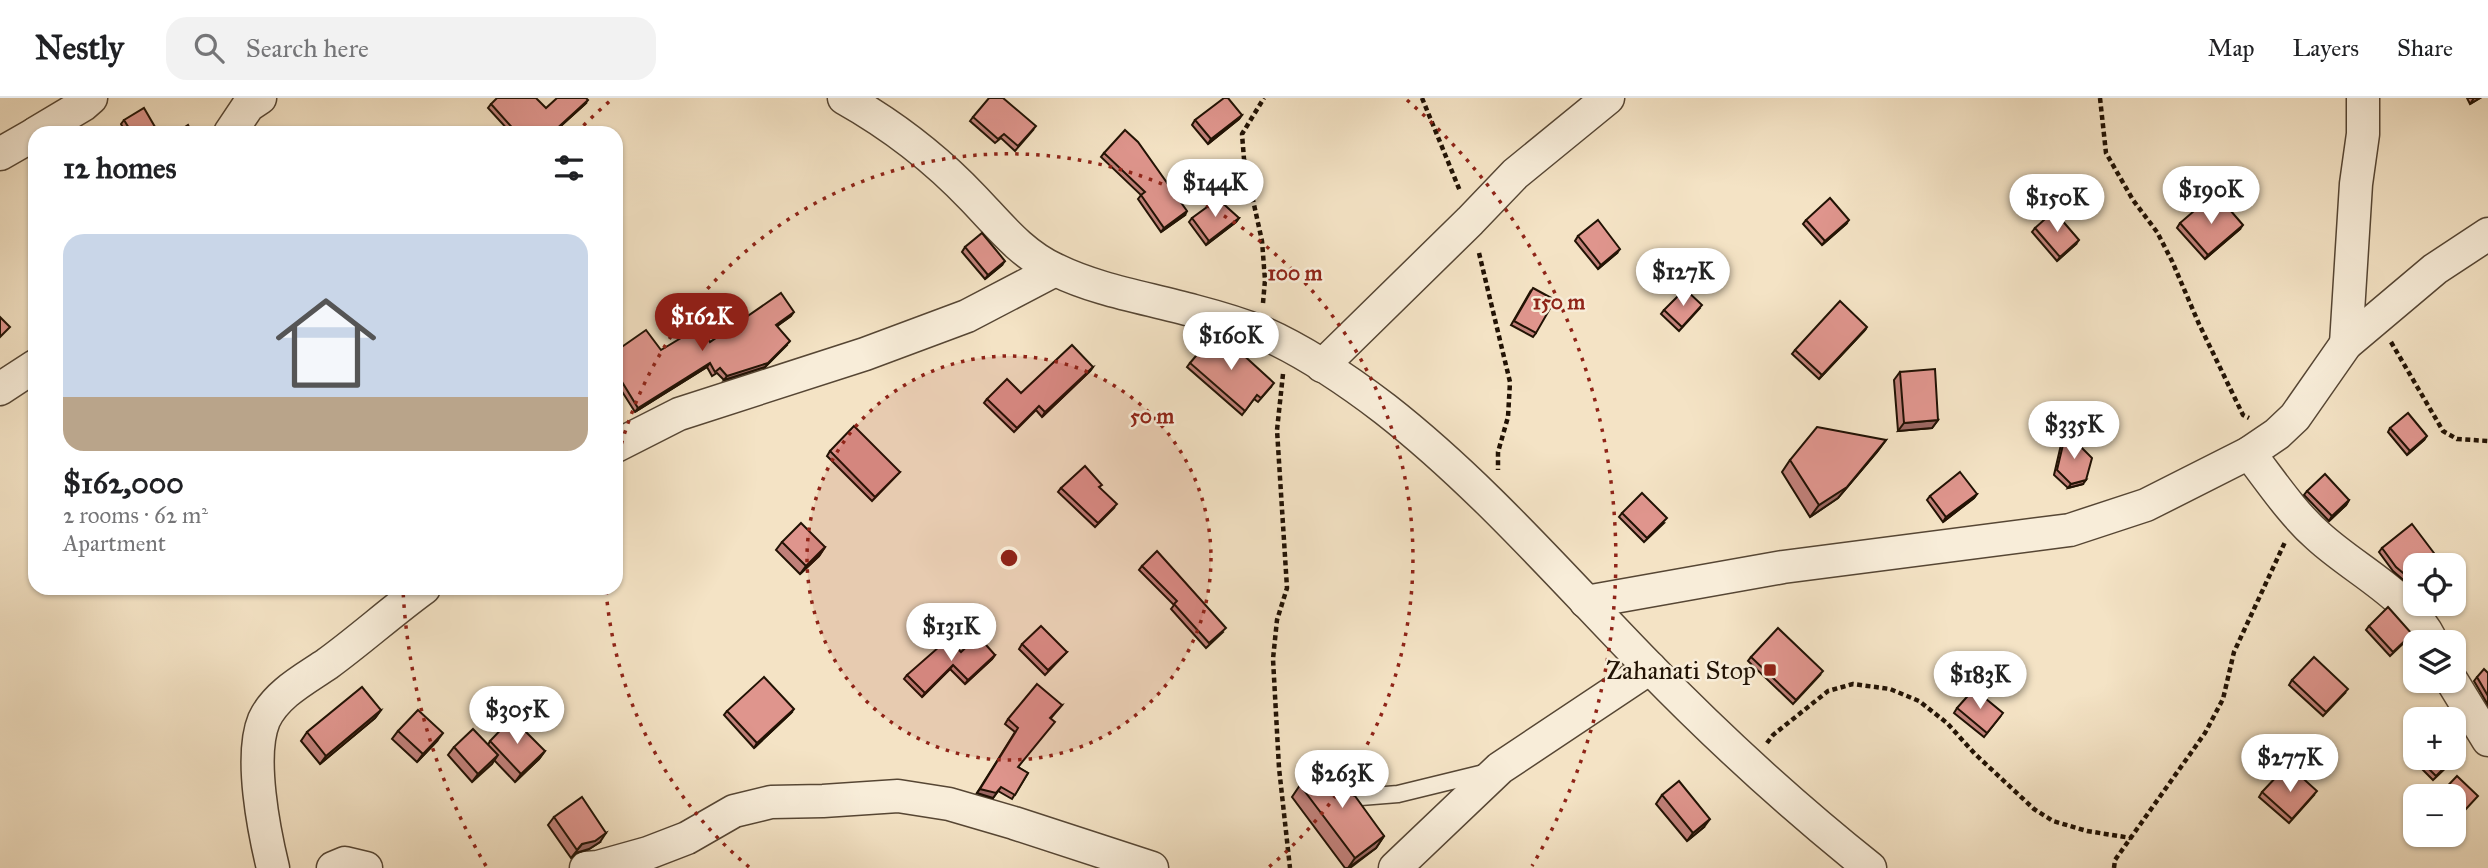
<!DOCTYPE html>
<meta charset="utf-8">
<style>
:root{--surface:#fff;--page:#f2f2f2;--text:#202124;--muted:#757577;--line:#e0e0e0;--accent:#8f2418}
body{margin:0;font-family:"IM FELL Great Primer",serif;background:var(--page);color:var(--text);height:100vh;display:flex;flex-direction:column;font-size:26px;white-space:nowrap}
*{box-sizing:border-box;margin:0}
p{font-size:23px;color:var(--muted)}
.icon{flex:none;width:38px;height:38px;fill:none;stroke:currentColor;stroke-width:2;stroke-linecap:round;stroke-linejoin:round}
.map{position:relative;flex:1;overflow:hidden}
.sheet{position:absolute;left:28px;top:28px;width:595px;height:469px;display:flex;flex-direction:column;background:var(--surface);border-radius:21px;box-shadow:0 2px 5px #0004}
.sheet>*{flex:none}
.fabs{position:absolute;left:2403px;top:455px;display:grid;gap:14px}
.fabs a{display:grid;place-items:center;width:63px;height:63px;border-radius:14px;background:var(--surface);box-shadow:0 2px 5px #0004;font-size:35px}
.price{position:absolute;translate:-50% -60px;padding:0 16px;border-radius:24px;background:#fff;color:#222;font-size:23px;line-height:46px;filter:drop-shadow(0 2px 4px #0008)}
.price::after{content:'';position:absolute;left:50%;top:42px;width:21px;height:16px;margin-left:-10px;background:inherit;clip-path:polygon(0 0,100% 0,50% 100%)}
.price.selected{background:var(--accent);color:#fff}
ul{padding:0;list-style:none}
li{display:grid;align-content:center;gap:14px;height:371px;padding:0 35px}
li span{display:grid;place-items:center;height:217px;border-radius:21px;color:#555}
li>.icon{margin-inline-start:auto}
span .icon{width:126px;height:126px;fill:#fffc;stroke-width:1}
li b{font-size:30px}
h2{display:flex;justify-content:space-between;align-items:center;height:84px;padding:0 35px;font-size:30px}
header{display:flex;align-items:center;gap:42px;box-sizing:border-box;height:98px;padding:0 35px;background:var(--surface);border-bottom:2px solid var(--line)}
header strong{font-size:33px}
nav{display:flex;gap:38px;margin-inline-start:auto;font-size:24px}
.search{width:490px;height:63px;background:var(--page);display:flex;align-items:center;gap:18px;box-sizing:border-box;padding:0 24px;border-radius:21px;color:var(--muted);font-size:26px}
.map>svg:first-child{display:block}
.lines{fill:none;stroke-linecap:round;stroke-linejoin:round}
.service-casing{stroke:#564634;stroke-width:19}
.minor-casing{stroke:#564634;stroke-width:35}
.path{stroke:#211204;stroke-width:4.5;stroke-dasharray:5 3.5;stroke-linecap:butt}
.service{stroke:#f8edd9;stroke-width:16}
.minor{stroke:#f8edd9;stroke-width:32}
.wall{fill:#c08079;stroke:#211204;stroke-width:2}
.shaded-wall{fill:#9c6863;stroke:#211204;stroke-width:2}
.building{fill:#df958d;stroke:#211204;stroke-width:2}
.ring{fill:none;stroke:#8f2418;stroke-width:3.5;stroke-dasharray:3.5 7}
.poi-dot{fill:#8f2418;stroke:#f8edd9;stroke-width:2.5}
.labels{text-anchor:middle;stroke-width:5;stroke-linejoin:round;paint-order:stroke}
.poi-label{font-size:26px;fill:#211204;stroke:#f8edd9;text-anchor:end}
.centre{fill:#8f2418;stroke:#f8edd9;stroke-width:3.5}
.ring-label{font-size:21px;text-anchor:middle;font-weight:bold;fill:#8f2418;stroke:#f8edd9;stroke-width:5;stroke-linejoin:round;paint-order:stroke}
</style>
<header>
<strong>Nestly</strong>
<div class="search"><svg class="icon" aria-label="search" viewBox="0 0 24 24"><circle cx="10" cy="10" r="6"/><path d="M15 15l6 6"/></svg>Search here</div>
<nav><a>Map</a><a>Layers</a><a>Share</a></nav>
</header>
<div class="map">
<svg width="2488" height="770" viewBox="0 0 2488 770">
<rect width="100%" height="100%" fill="#f4e3c5"/>
<filter id="stains"><feTurbulence type="fractalNoise" baseFrequency=".00286" numOctaves="4"/><feColorMatrix values="0 0 0 0 .2 0 0 0 0 .09 0 0 0 0 .02 0 0 0 .5 -.17"/></filter>
<radialGradient id="worn" r=".72"><stop offset=".6" stop-color="#630" stop-opacity="0"/><stop offset="1" stop-color="#630" stop-opacity=".3"/></radialGradient>
<g class="lines">
<g class="service-casing">
<polyline id="service" points="1348,700 1398,696 1488,674"/>
</g>
<g class="minor-casing">
<g id="minor">
<path d="M844 0C892 27 935 60 973 100 999 127 1021 156 1056 172 1099 193 1148 200 1194 213 1217 219 1241 226 1263 235 1306 254 1347 282 1385 311 1481 386 1562 480 1647 567 1717 639 1791 707 1870 770"/>
<polyline points="36,35 83,7 91,0"/>
<polyline points="230,35 248,8 260,0"/>
<polyline points="0,56 35,36"/>
<polyline points="2346,246 2356,86 2363,36 2363,0"/>
<polyline points="1322,268 1470,123 1515,76 1608,0"/>
<polyline points="0,291 35,268"/>
<polyline points="616,348 679,316 865,256 967,218 1055,172"/>
<path d="M2249 355C2271 383 2291 414 2318 438 2356 473 2409 496 2432 544"/>
<polyline points="1586,504 1783,469 2070,432 2146,407 2249,355 2277,336 2295,319 2346,246 2435,171 2488,136"/>
<polyline points="2452,583 2488,642"/>
<path d="M273 770C264 733 249 658 264 622 276 596 305 581 327 566 360 542 391 514 424 490"/>
<polyline points="333,770 345,765 366,770"/>
<polyline points="586,770 598,769 648,755 687,740 734,713 771,704 823,703 898,698 949,706 1014,725 1152,770"/>
<polyline points="1395,770 1500,670 1650,570"/>
</g>
</g>
<g class="path">
<polyline points="1422,0 1460,93"/>
<polyline points="2100,0 2106,55 2133,102 2157,134 2172,163 2199,226 2243,317 2249,320"/>
<polyline points="1479,155 1510,284 1508,319 1498,354 1498,372"/>
<polyline points="1263,205 1265,182 1262,143 1244,61 1242,36 1264,0"/>
<polyline points="2391,244 2443,333 2457,341 2488,343"/>
<polyline points="1283,276 1277,332 1287,490 1277,522 1273,561 1279,670 1290,770"/>
<polyline points="1767,645 1773,637 1828,593 1853,586 1890,591 1919,603 1947,625 1975,656 2034,711 2053,723 2087,733 2131,740"/>
<polyline points="2114,770 2115,762 2205,635 2223,601 2234,554 2285,444"/>
</g>
<use href="#service" class="service"/>
<use href="#minor" class="minor"/>
</g>
<g class="wall">
<polygon points="2467,0 2480,0 2470,6"/>
<polygon points="491,6 546,10 585,6 553,35 511,35 488,10"/>
<polygon points="1242,17 1239,21 1208,46 1192,27 1195,22"/>
<polygon points="973,19 1033,32 1015,53 1001,40 995,45 970,23"/>
<polygon points="124,22 155,29 152,33 149,35 126,35 121,26"/>
<polygon points="1104,55 1185,117 1161,134 1138,101 1141,97 1101,59"/>
<polygon points="2217,112 2240,131 2205,161 2177,130 2180,125"/>
<polygon points="1192,120 1239,120 1236,124 1206,147 1189,124"/>
<polygon points="1806,122 1846,126 1822,147 1803,126"/>
<polygon points="2035,130 2076,146 2057,163 2032,134"/>
<polygon points="1578,138 1617,155 1598,171 1575,143"/>
<polygon points="965,149 1002,167 985,181 962,154"/>
<polygon points="1530,194 1536,235 1533,239 1511,227"/>
<polygon points="1699,211 1679,233 1661,216 1664,212"/>
<polygon points="791,218 777,228 787,247 765,269 724,282 717,275 712,278 707,269 635,314 616,284 616,253 661,252 710,244"/>
<polygon points="1864,233 1819,281 1792,256 1795,252"/>
<polygon points="1190,265 1271,289 1258,304 1254,301 1242,317 1187,269"/>
<polygon points="1093,269 1090,273 1042,319 1036,312 1014,334 984,305 987,301 1021,295"/>
<polygon points="1900,274 1938,322 1932,330 1898,333 1894,282"/>
<polygon points="2390,330 2424,342 2407,357 2388,334"/>
<polygon points="2066,334 2083,386 2068,390 2054,377 2063,338"/>
<polygon points="1886,342 1877,354 1838,400 1810,419 1782,374 1790,362"/>
<polygon points="830,353 900,374 872,403 827,358"/>
<polygon points="1061,390 1114,410 1095,429 1058,394"/>
<polygon points="2307,393 2349,402 2346,407 2329,423 2304,397"/>
<polygon points="1977,396 1974,400 1943,424 1927,402 1930,398"/>
<polygon points="1622,415 1664,425 1644,444 1619,419"/>
<polygon points="782,444 825,449 819,458 800,476 776,452"/>
<polygon points="2382,450 2415,467 2415,492 2393,473 2379,454"/>
<polygon points="1142,468 1223,534 1206,550 1171,511 1174,507 1139,472"/>
<polygon points="2369,528 2409,540 2390,558 2366,532"/>
<polygon points="1022,546 1067,554 1045,577 1019,551"/>
<polygon points="961,554 995,557 992,561 965,586 950,571 922,599 904,581 907,577"/>
<polygon points="1751,559 1820,577 1793,606 1748,563"/>
<polygon points="2488,575 2488,607 2474,583 2477,579"/>
<polygon points="2292,582 2345,595 2323,618 2289,587"/>
<polygon points="1062,607 1051,620 1018,669 1028,675 1012,701 998,693 993,700 977,695 1015,634 1005,626 1008,621"/>
<polygon points="1957,610 2000,619 1984,639 1954,615"/>
<polygon points="381,612 375,620 320,666 301,643 307,634"/>
<polygon points="727,613 791,615 754,650 724,617"/>
<polygon points="398,633 437,643 417,664 392,641"/>
<polygon points="490,643 545,653 539,661 515,684 494,662 472,684 448,657 454,649 488,647"/>
<polygon points="2415,655 2415,660 2453,660 2451,665 2433,682 2411,660"/>
<polygon points="2288,684 2314,697 2289,725 2259,699 2262,694"/>
<polygon points="1300,687 1348,695 1384,738 1376,750 1350,770 1345,770 1292,699"/>
<polygon points="1662,697 1704,729 1687,743 1656,706"/>
<polygon points="554,719 600,744 589,751 576,755 571,760 548,727"/>
</g>
<g class="shaded-wall">
<polygon points="2474,0 2480,0 2470,6"/>
<polygon points="588,2 585,6 553,35 552,35"/>
<polygon points="1242,17 1239,21 1208,46 1211,41"/>
<polygon points="1187,113 1185,117 1161,134 1164,130"/>
<polygon points="1239,120 1236,124 1206,147 1209,143"/>
<polygon points="1849,122 1846,126 1822,147 1825,143"/>
<polygon points="2243,127 2240,131 2205,161 2208,157"/>
<polygon points="2079,142 2076,146 2057,163 2060,159"/>
<polygon points="1620,151 1617,155 1598,171 1601,167"/>
<polygon points="1005,163 1002,167 985,181 988,177"/>
<polygon points="794,214 791,218 773,231 776,227"/>
<polygon points="1867,229 1864,233 1819,281 1822,277"/>
<polygon points="790,243 765,269 724,282 727,278"/>
<polygon points="710,265 707,269 635,314 638,310"/>
<polygon points="1093,269 1090,273 1042,319 1045,314"/>
<polygon points="1938,322 1932,330 1898,333 1904,325"/>
<polygon points="2427,338 2424,342 2407,357 2410,353"/>
<polygon points="1886,342 1877,354 1838,400 1810,419 1819,407"/>
<polygon points="2086,382 2083,386 2068,390 2071,386"/>
<polygon points="1977,396 1974,400 1943,424 1946,419"/>
<polygon points="2349,402 2346,407 2329,423 2332,418"/>
<polygon points="825,449 819,458 800,476 806,468"/>
<polygon points="995,557 992,561 965,586 968,582"/>
<polygon points="953,567 950,571 922,599 925,595"/>
<polygon points="794,611 791,615 754,650 757,645"/>
<polygon points="381,612 375,620 320,666 326,658"/>
<polygon points="443,635 437,643 417,664 423,656"/>
<polygon points="545,653 539,661 515,684 521,676"/>
<polygon points="498,657 492,666 472,684 478,676"/>
<polygon points="1001,689 993,700 977,695 980,691"/>
<polygon points="1710,721 1704,729 1687,743 1693,735"/>
<polygon points="606,735 600,744 589,751 576,755 571,760 582,746"/>
<polygon points="1384,738 1376,750 1348,770 1355,760"/>
</g>
<g class="building">
<polygon points="497,0 536,0 546,10 557,0 586,0 588,2 552,35 517,35 491,6"/>
<polygon points="989,0 1003,0 1036,28 1018,48 1004,36 998,41 973,19"/>
<polygon points="1224,0 1228,0 1242,17 1211,41 1195,22"/>
<polygon points="144,10 155,29 145,35 132,35 124,22"/>
<polygon points="188,27 192,35 176,35"/>
<polygon points="359,30 365,35 354,35"/>
<polygon points="1125,32 1138,44 1187,113 1164,130 1141,97 1145,94 1104,55"/>
<polygon points="1830,100 1849,122 1825,143 1806,122"/>
<polygon points="1218,101 1239,120 1209,143 1192,120"/>
<polygon points="2208,101 2217,112 2224,105 2243,127 2208,157 2180,125"/>
<polygon points="2054,113 2079,142 2060,159 2035,130"/>
<polygon points="1598,122 1620,151 1601,167 1578,138"/>
<polygon points="982,135 1005,163 988,177 965,149"/>
<polygon points="1533,190 1555,202 1536,235 1514,223"/>
<polygon points="1685,191 1702,207 1682,229 1664,212"/>
<polygon points="781,195 794,214 776,227 790,243 768,265 727,278 720,270 715,274 710,265 638,310 619,279 616,280 616,253 646,232 661,252 701,228 710,244"/>
<polygon points="1840,203 1867,229 1822,277 1795,252"/>
<polygon points="0,219 10,229 0,239"/>
<polygon points="1217,233 1274,285 1261,300 1257,297 1245,313 1190,265"/>
<polygon points="1072,247 1093,269 1045,314 1039,308 1017,330 987,301 1007,281 1021,295"/>
<polygon points="1935,271 1938,322 1904,325 1900,274"/>
<polygon points="2408,315 2427,338 2410,353 2390,330"/>
<polygon points="854,328 900,374 875,399 830,353"/>
<polygon points="1817,329 1886,342 1847,389 1819,407 1790,362"/>
<polygon points="2066,334 2092,360 2086,382 2071,386 2057,372"/>
<polygon points="1085,368 1102,387 1099,389 1117,406 1098,425 1061,390"/>
<polygon points="1960,374 1977,396 1946,419 1930,398"/>
<polygon points="2325,376 2349,402 2332,418 2307,393"/>
<polygon points="1642,395 1667,420 1647,440 1622,415"/>
<polygon points="801,425 825,449 806,468 782,444"/>
<polygon points="2412,426 2443,467 2415,467 2415,485 2396,469 2382,450"/>
<polygon points="1157,453 1226,530 1209,545 1174,506 1177,503 1142,468"/>
<polygon points="2388,509 2412,536 2393,554 2369,528"/>
<polygon points="1041,528 1067,554 1048,572 1022,546"/>
<polygon points="1778,530 1823,573 1796,602 1751,559"/>
<polygon points="978,538 995,557 968,582 953,567 925,595 907,577 948,541 961,554"/>
<polygon points="2314,559 2348,591 2326,614 2292,582"/>
<polygon points="2484,571 2488,575 2488,598 2477,579"/>
<polygon points="764,579 794,611 757,645 727,613"/>
<polygon points="1037,586 1062,607 1050,620 1055,624 1018,669 1028,675 1015,697 1001,689 996,695 980,691 1018,630 1008,621"/>
<polygon points="362,589 381,612 326,658 307,634"/>
<polygon points="1974,591 2003,615 1987,635 1957,610"/>
<polygon points="418,612 443,635 423,656 398,633"/>
<polygon points="512,620 545,653 521,676 490,643"/>
<polygon points="473,631 498,657 478,676 454,649"/>
<polygon points="2418,660 2454,660 2436,678"/>
<polygon points="1330,665 1346,686 1348,695 1355,698 1384,738 1355,760 1300,687"/>
<polygon points="2297,675 2317,693 2292,721 2262,694 2279,676 2288,684"/>
<polygon points="2457,678 2478,698 2454,724 2454,698 2438,698"/>
<polygon points="1679,683 1710,721 1693,735 1662,697"/>
<polygon points="582,699 606,735 595,743 582,746 577,752 554,719"/>
</g>
<circle cx="1009" cy="460" r="202" fill="#8f2418" fill-opacity=".12"/>
<g class="ring">
<circle cx="1009" cy="460" r="202"/>
<path d="M749 769A404 404 0 0 1 606 492M616 366A404 404 0 1 1 1269 769"/>
<path d="M486 768A607 607 0 0 1 403 492M576 35A607 607 0 0 1 611 2M1407 2A607 607 0 0 1 1532 768"/>
</g>
<rect class="poi-dot" x="1763" y="565" width="14" height="14" rx="3.5"/>
<g class="labels">
<g class="poi-label">
<text x="1756" y="581">Zahanati Stop</text>
</g>
</g>
<circle cx="1009" cy="460" r="10" class="centre"/>
<g class="ring-label">
<text x="1295" y="182">100 m</text>
<text x="1559" y="211">150 m</text>
<text x="1152" y="325">50 m</text>
</g>
<rect width="100%" height="100%" filter="url(#stains)"/>
<rect width="100%" height="100%" fill="url(#worn)"/>
</svg>
<div class="fabs">
<a><svg class="icon" aria-label="locate" viewBox="0 0 24 24"><circle cx="12" cy="12" r="6"/><path d="M12 2v4M12 18v4M2 12h4M18 12h4"/></svg></a>
<a><svg class="icon" aria-label="layers" viewBox="0 0 24 24"><path d="M12 4l9 5-9 5-9-5zM3 14l9 5 9-5"/></svg></a>
<a>+</a>
<a>−</a>
</div>
<b class="price" style="left:1215px;top:121px">$144K</b>
<b class="price" style="left:2211px;top:128px">$190K</b>
<b class="price" style="left:2057px;top:136px">$150K</b>
<b class="price" style="left:1683px;top:210px">$127K</b>
<b class="price selected" style="left:702px;top:255px">$162K</b>
<b class="price" style="left:1231px;top:274px">$160K</b>
<b class="price" style="left:2074px;top:363px">$335K</b>
<b class="price" style="left:951px;top:565px">$131K</b>
<b class="price" style="left:1980px;top:613px">$183K</b>
<b class="price" style="left:517px;top:648px">$305K</b>
<b class="price" style="left:2290px;top:696px">$277K</b>
<b class="price" style="left:1342px;top:712px">$263K</b>
<section class="sheet">
<h2>12 homes<svg class="icon" aria-label="filters" viewBox="0 0 24 24"><path d="M4 7h16M4 17h16"/><circle cx="9" cy="7" r="2"/><circle cx="15" cy="17" r="2"/></svg></h2>
<ul>
<li><span style="background:linear-gradient(#c9d6e8 75%,#b9a48a 0)"><svg class="icon" aria-label="home" viewBox="0 0 24 24"><path d="M3 11l9-7 9 7M6 9v11h12V9"/></svg></span><div><b>$162,000</b><p>2 rooms · 62 m²</p><p>Apartment</p></div></li>
</ul>
</section>
</div>
